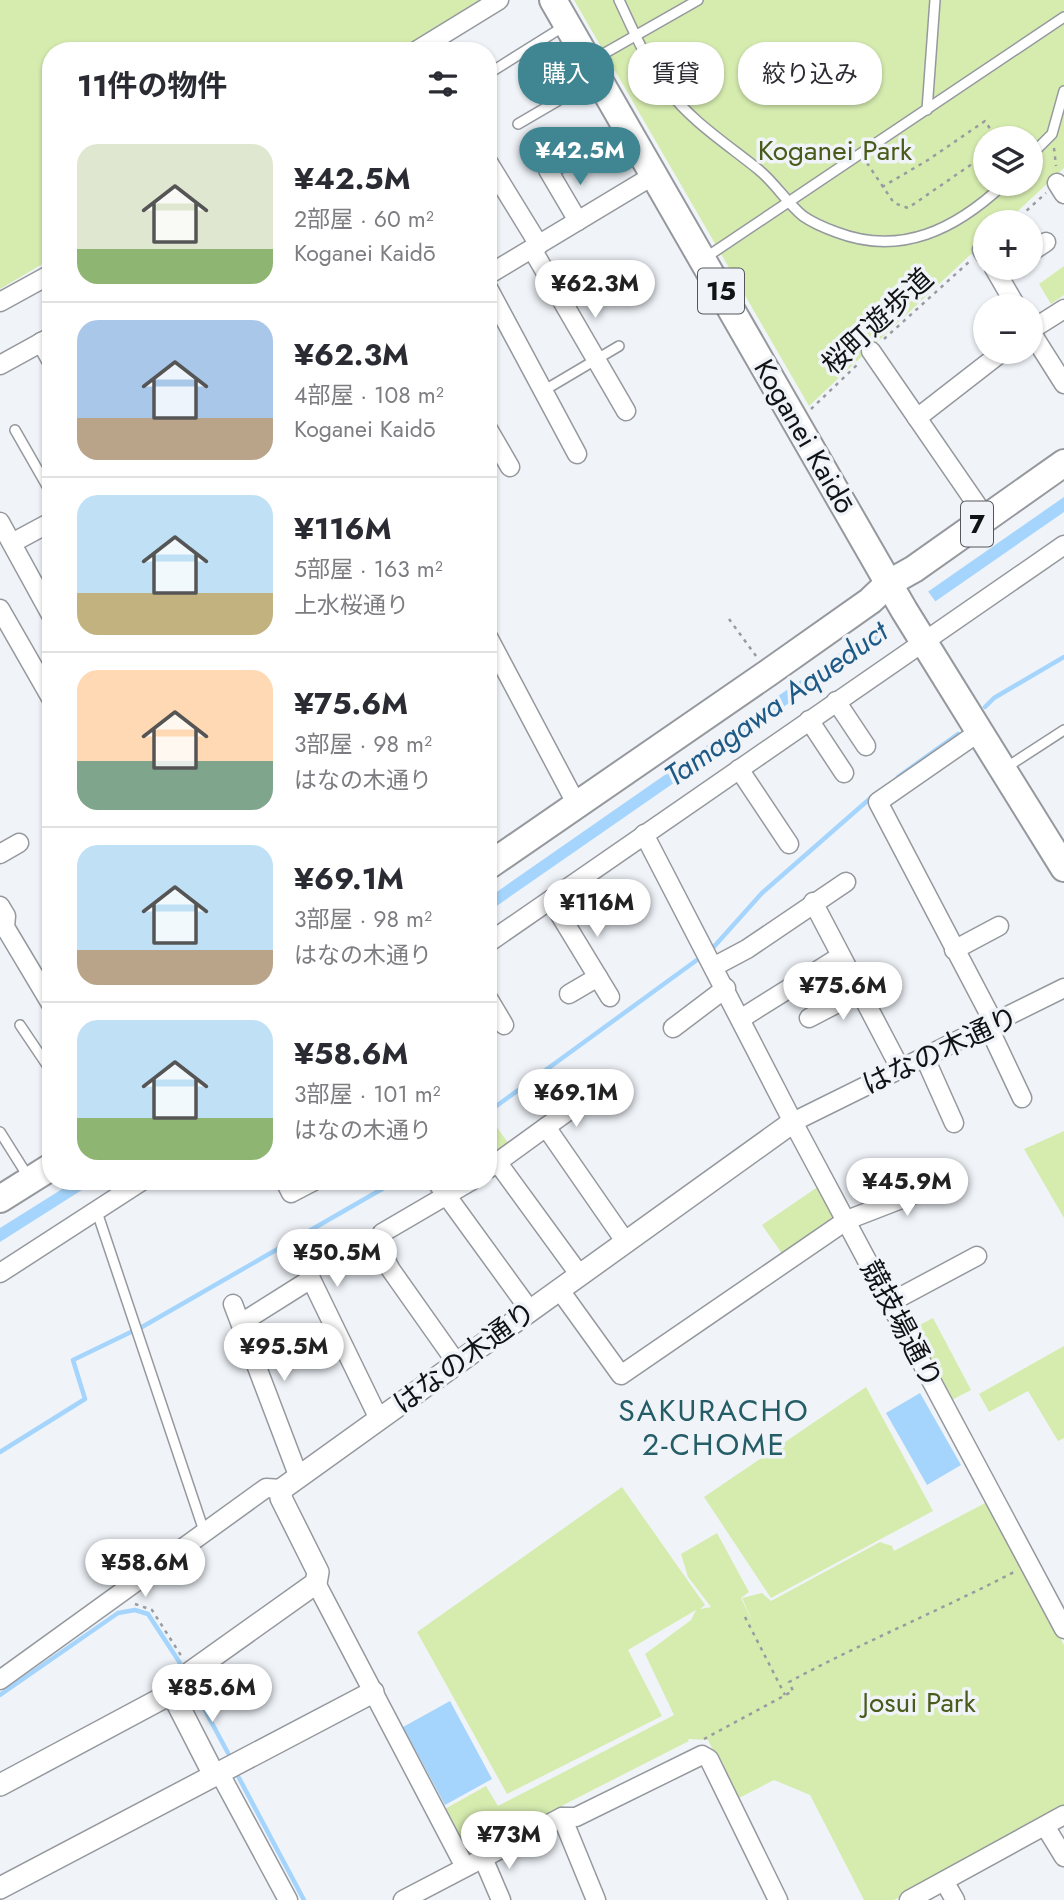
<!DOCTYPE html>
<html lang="ja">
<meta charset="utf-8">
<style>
:root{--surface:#fff;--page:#f2f2f3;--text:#2b2b33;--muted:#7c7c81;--line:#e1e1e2;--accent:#408592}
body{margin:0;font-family:Jost,"Noto Sans JP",sans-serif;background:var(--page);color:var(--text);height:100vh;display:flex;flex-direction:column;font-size:26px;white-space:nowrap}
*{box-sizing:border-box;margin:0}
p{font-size:23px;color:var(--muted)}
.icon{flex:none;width:38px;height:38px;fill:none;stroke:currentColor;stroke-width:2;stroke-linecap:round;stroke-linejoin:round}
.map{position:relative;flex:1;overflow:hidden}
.drawer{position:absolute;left:42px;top:42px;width:455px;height:1148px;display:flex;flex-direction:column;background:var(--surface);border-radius:28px;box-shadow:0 2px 5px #0004}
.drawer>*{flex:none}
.guide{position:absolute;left:518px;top:42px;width:441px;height:63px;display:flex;gap:14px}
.controls{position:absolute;left:973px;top:126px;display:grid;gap:14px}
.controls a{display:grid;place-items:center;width:70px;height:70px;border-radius:50%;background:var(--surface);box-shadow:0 2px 5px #0004;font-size:35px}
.price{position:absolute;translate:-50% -60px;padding:0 16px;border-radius:24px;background:#fff;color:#222;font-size:23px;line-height:46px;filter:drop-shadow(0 2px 4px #0008)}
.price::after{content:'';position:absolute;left:50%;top:42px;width:21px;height:16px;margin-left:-10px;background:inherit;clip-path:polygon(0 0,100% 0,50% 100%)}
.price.active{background:var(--accent);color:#fff}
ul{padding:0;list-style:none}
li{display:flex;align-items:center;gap:21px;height:175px;padding:0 35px}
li+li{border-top:2px solid var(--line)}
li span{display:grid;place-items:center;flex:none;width:196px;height:140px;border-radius:21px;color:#555}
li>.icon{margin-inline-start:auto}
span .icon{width:84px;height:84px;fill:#fffc;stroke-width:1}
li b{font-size:30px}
h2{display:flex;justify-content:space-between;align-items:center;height:84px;padding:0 35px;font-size:30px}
.pill{padding:0 24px;border-radius:28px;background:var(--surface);box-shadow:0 2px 5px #0004;font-size:24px;line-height:63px}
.pill.active{background:var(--accent);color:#fff}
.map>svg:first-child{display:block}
.green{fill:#d6ecaf;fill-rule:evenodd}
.water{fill:#a5d5fc}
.pier{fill:#f0f4f9}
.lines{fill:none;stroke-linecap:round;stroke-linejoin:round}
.stream{stroke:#a5d5fc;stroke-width:4.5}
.service-casing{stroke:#95999e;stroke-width:12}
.minor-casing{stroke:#95999e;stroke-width:21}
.tertiary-casing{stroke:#95999e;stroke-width:24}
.primary-casing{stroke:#95999e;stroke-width:30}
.path{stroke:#989b9f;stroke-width:2.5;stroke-dasharray:3.5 5;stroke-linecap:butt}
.service{stroke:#fff;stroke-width:9}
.minor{stroke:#fff;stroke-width:18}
.tertiary{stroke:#fff;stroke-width:21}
.primary{stroke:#fff;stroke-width:26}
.labels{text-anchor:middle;stroke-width:7;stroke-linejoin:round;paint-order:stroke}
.shield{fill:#f0f4f9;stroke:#545659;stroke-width:2}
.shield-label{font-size:26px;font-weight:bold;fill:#111314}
.park-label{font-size:28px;fill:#495b1a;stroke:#f0f4f9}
.street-label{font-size:28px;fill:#111314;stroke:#f0f4f9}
.water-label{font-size:30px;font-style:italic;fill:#1e5a85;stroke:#f0f4f9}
.neighbourhood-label{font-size:30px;letter-spacing:2px;fill:#255d67;stroke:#f0f4f9}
</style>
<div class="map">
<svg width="1064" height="1900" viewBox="0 0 1064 1900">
<rect width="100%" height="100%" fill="#f0f4f9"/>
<g class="green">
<polygon points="0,0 487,0 402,51 51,51 51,259 0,289"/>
<path d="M574 0H1064V168L1006 222H985V241L809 406ZM985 138H1031V184H985Z"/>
<polygon points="1064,266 1064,295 1051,304 1039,284"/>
<polygon points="488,1115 509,1144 488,1159"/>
<polygon points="1064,1131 1064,1218 1024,1149"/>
<polygon points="819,1186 835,1213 833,1221 783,1255 762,1225"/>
<polygon points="933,1318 971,1390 952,1400 914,1328"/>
<polygon points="1064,1346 1064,1438 1058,1441 1028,1391 989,1412 979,1394"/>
<polygon points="866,1387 933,1511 771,1598 704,1497"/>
<polygon points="622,1487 705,1605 700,1609 711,1607 688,1577 681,1554 717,1533 749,1592 741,1598 754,1625 742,1598 762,1593 771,1601 880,1542 892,1546 894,1551 987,1502 1064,1645 1064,1806 894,1900 864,1900 810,1795 774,1780 737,1799 708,1740 688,1739 689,1741 467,1854 443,1810 486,1786 498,1806 674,1715 645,1654 691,1620 696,1610 628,1650 662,1716 507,1794 417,1632"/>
</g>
<g class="water">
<polygon points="1064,497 1064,512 488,912 488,898"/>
<polygon points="75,1181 96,1181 0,1242 0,1228"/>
<polygon points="920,1393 961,1465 927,1485 886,1413"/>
<polygon points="450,1701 492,1779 445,1805 403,1727"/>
</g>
<polygon class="pier" points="927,590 938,605 889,639 879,624"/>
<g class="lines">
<g class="stream">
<polyline points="985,707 994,698 1064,657"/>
<polyline points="898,777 958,734"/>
<polyline points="711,950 762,893 874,795"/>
<polyline points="488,1108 495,1107 701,957"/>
<polyline points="142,1327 396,1181"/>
<polyline points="0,1452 85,1399 73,1360 131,1332"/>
<polyline points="193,1688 228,1753"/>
<polyline points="0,1695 118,1613 135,1610 148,1614 180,1663"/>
<polyline points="239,1778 304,1900"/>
</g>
<g class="service-casing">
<g id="service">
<path d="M619 0C633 30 647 63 667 89 692 122 727 144 759 170 775 183 787 203 803 216 813 223 825 228 836 232 901 257 956 229 1004 184"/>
<polyline points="591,61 698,0"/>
<polyline points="488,74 566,25"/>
<polyline points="927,110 935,0"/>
<polyline points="518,124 595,79"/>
<polyline points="1031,155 1052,134 1064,91"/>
<polyline points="705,258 1064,17"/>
<polyline points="543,391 619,346"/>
<polyline points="15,430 51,493"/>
<polyline points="1007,767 1064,730"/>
<polyline points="20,1025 51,1071"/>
<polyline points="0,1132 29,1178"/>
<polyline points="97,1212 204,1531"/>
</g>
</g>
<g class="minor-casing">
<g id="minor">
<polyline points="416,51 499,0"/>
<polyline points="488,162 539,245"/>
<polyline points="1057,183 1064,194"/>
<polyline points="578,221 548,170 581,152"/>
<polyline points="532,249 626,411"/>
<polyline points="982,250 985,255"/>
<polyline points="1031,252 1046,242"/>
<polyline points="994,268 1016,306"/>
<polyline points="488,275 654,175"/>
<polyline points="488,288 577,454"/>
<polyline points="0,302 51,274"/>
<polyline points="1031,330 1064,309"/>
<polyline points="1031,332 1064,384"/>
<polyline points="41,342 51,360"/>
<polyline points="871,351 986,518"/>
<polyline points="0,365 51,337"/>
<polyline points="917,418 1002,352"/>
<polyline points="488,429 510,467"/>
<polyline points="0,522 51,615"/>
<polyline points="12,543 51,522"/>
<polyline points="0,609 51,698"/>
<polyline points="488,637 577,805"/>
<polyline points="836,701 866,746"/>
<polyline points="809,720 844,773"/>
<polyline points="979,732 878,802 994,1023"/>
<polyline points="739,769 789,844"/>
<polyline points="644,834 793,1122 1064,1629"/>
<polyline points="0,854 19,843"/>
<polyline points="551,900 610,997"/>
<polyline points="813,902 900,1068"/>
<polyline points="0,906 6,916 5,927 51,1004"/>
<polyline points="488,943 1064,545"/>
<polyline points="954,950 999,926"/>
<polyline points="715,966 747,949 846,882"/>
<polyline points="569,994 598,977"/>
<polyline points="488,998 504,1025"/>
<polyline points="742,1018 841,956"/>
<polyline points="809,1018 859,992"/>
<polyline points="988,1026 1022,1098"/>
<polyline points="673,1028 726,988"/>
<polyline points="924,1056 954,1123"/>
<polyline points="793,1122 1064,988"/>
<polyline points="546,1127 582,1101"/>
<polyline points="498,1163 579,1274"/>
<polyline points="488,1169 546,1127 625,1241"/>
<polyline points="285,1181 291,1193 314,1181"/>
<polyline points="436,1181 529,1309"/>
<polyline points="0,1273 142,1181"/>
<polyline points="559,1289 621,1375 847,1220 953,1179"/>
<polyline points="891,1302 977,1256"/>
<polyline points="233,1304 298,1475"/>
<polyline points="241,1323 311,1279 379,1419"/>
<polyline points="456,1362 391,1270 378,1246 382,1233 471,1181"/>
<polyline points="316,1583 465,1867"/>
<polyline points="0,1680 266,1488 282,1489"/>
<polyline points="219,1772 288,1900"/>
<polyline points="562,1817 596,1900"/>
<polyline points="1045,1826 1064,1857"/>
<polyline points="483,1858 501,1900"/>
<polyline points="944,1881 955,1900"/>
<polyline points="403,1900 562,1817 576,1817 702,1755 709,1759 778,1900"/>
<polyline points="909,1900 1064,1815"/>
</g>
</g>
<g class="tertiary-casing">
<g id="tertiary">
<polyline points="172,1693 214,1775"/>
<polyline points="0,1785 172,1693 191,1672 316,1583 318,1572 281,1498 282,1489 793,1122"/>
<polyline points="0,1888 373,1692"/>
</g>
</g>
<g class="primary-casing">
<g id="primary">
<polyline points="553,0 904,610 1064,868"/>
<polyline points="488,866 768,673 870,601 889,583 914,569 1064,463"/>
<polyline points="0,1199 51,1167"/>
</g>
</g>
<g class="path">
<polyline points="1054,148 1056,166"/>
<polyline points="867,163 894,203 908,208 985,155"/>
<polyline points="882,187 928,160 985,121 996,138"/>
<polyline points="1014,222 1046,193"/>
<polyline points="884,339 970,261"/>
<polyline points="811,409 859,363"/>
<polyline points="729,619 756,656"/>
<polyline points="135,1604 152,1610 182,1657"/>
<polyline points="745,1617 785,1695"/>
<path d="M704 1739 793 1691 789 1682C863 1642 941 1610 1016 1571"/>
</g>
<use href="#service" class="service"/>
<use href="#minor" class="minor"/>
<use href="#tertiary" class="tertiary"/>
<use href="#primary" class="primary"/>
</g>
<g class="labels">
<g class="shield">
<rect x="698" y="268.5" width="46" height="45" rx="5"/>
<rect x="961" y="501.5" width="32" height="45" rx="5"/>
</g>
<g class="shield-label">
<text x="721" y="300">15</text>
<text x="977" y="533">7</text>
</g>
<g class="park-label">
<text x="835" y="160">Koganei Park</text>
<text x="919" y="1712">Josui Park</text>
</g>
<g class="street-label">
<text transform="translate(877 321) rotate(-43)" y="10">桜町遊歩道</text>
<text transform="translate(805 436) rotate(60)" y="10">Koganei Kaidō</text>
<text transform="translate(940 1050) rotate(-25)" y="10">はなの木通り</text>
<text transform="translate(902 1324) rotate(62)" y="10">競技場通り</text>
<text transform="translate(464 1357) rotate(-36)" y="10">はなの木通り</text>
</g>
<g class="water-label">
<text transform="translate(776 704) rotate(-35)" y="10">Tamagawa Aqueduct</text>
</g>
<g class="neighbourhood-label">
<text x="714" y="1421">SAKURACHO<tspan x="714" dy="34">2-CHOME</tspan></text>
</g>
</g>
</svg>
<div class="controls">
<a><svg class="icon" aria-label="layers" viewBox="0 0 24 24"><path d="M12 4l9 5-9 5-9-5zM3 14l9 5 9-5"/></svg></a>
<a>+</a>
<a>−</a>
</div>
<b class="price active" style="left:580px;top:187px">¥42.5M</b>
<b class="price" style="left:595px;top:320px">¥62.3M</b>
<b class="price" style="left:597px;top:939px">¥116M</b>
<b class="price" style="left:843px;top:1022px">¥75.6M</b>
<b class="price" style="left:576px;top:1129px">¥69.1M</b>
<b class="price" style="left:907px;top:1218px">¥45.9M</b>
<b class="price" style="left:337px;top:1289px">¥50.5M</b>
<b class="price" style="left:284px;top:1383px">¥95.5M</b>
<b class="price" style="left:145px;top:1599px">¥58.6M</b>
<b class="price" style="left:212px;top:1724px">¥85.6M</b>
<b class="price" style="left:509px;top:1871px">¥73M</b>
<div class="guide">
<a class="pill active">購入</a>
<a class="pill">賃貸</a>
<a class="pill">絞り込み</a>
</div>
<section class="drawer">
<h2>11件の物件<svg class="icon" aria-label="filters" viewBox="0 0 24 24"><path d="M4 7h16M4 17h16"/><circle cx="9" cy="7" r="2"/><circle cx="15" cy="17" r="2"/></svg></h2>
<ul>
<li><span style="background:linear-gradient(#dfe7d0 75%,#8fb573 0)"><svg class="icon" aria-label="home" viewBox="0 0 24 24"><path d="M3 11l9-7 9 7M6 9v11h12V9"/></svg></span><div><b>¥42.5M</b><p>2部屋 · 60 m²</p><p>Koganei Kaidō</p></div></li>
<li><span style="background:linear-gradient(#a9c7e8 70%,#b9a48a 0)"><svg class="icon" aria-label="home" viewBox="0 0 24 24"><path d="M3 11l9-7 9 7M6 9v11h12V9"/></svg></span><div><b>¥62.3M</b><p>4部屋 · 108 m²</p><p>Koganei Kaidō</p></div></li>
<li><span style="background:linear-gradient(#bfe0f5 70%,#c2b280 0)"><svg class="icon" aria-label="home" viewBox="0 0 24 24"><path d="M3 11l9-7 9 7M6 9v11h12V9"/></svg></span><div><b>¥116M</b><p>5部屋 · 163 m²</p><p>上水桜通り</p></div></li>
<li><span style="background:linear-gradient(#ffd9b3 65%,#7fa58c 0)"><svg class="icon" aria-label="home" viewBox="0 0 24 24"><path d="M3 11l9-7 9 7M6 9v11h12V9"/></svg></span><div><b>¥75.6M</b><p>3部屋 · 98 m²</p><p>はなの木通り</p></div></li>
<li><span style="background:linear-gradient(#bfe0f5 75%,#b9a48a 0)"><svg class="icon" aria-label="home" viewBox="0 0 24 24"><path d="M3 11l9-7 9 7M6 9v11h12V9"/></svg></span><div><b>¥69.1M</b><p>3部屋 · 98 m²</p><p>はなの木通り</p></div></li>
<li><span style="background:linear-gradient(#bfe0f5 70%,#8fb573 0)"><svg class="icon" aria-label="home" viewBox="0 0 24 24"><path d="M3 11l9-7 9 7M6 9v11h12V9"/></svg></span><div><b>¥58.6M</b><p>3部屋 · 101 m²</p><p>はなの木通り</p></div></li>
</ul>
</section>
</div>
